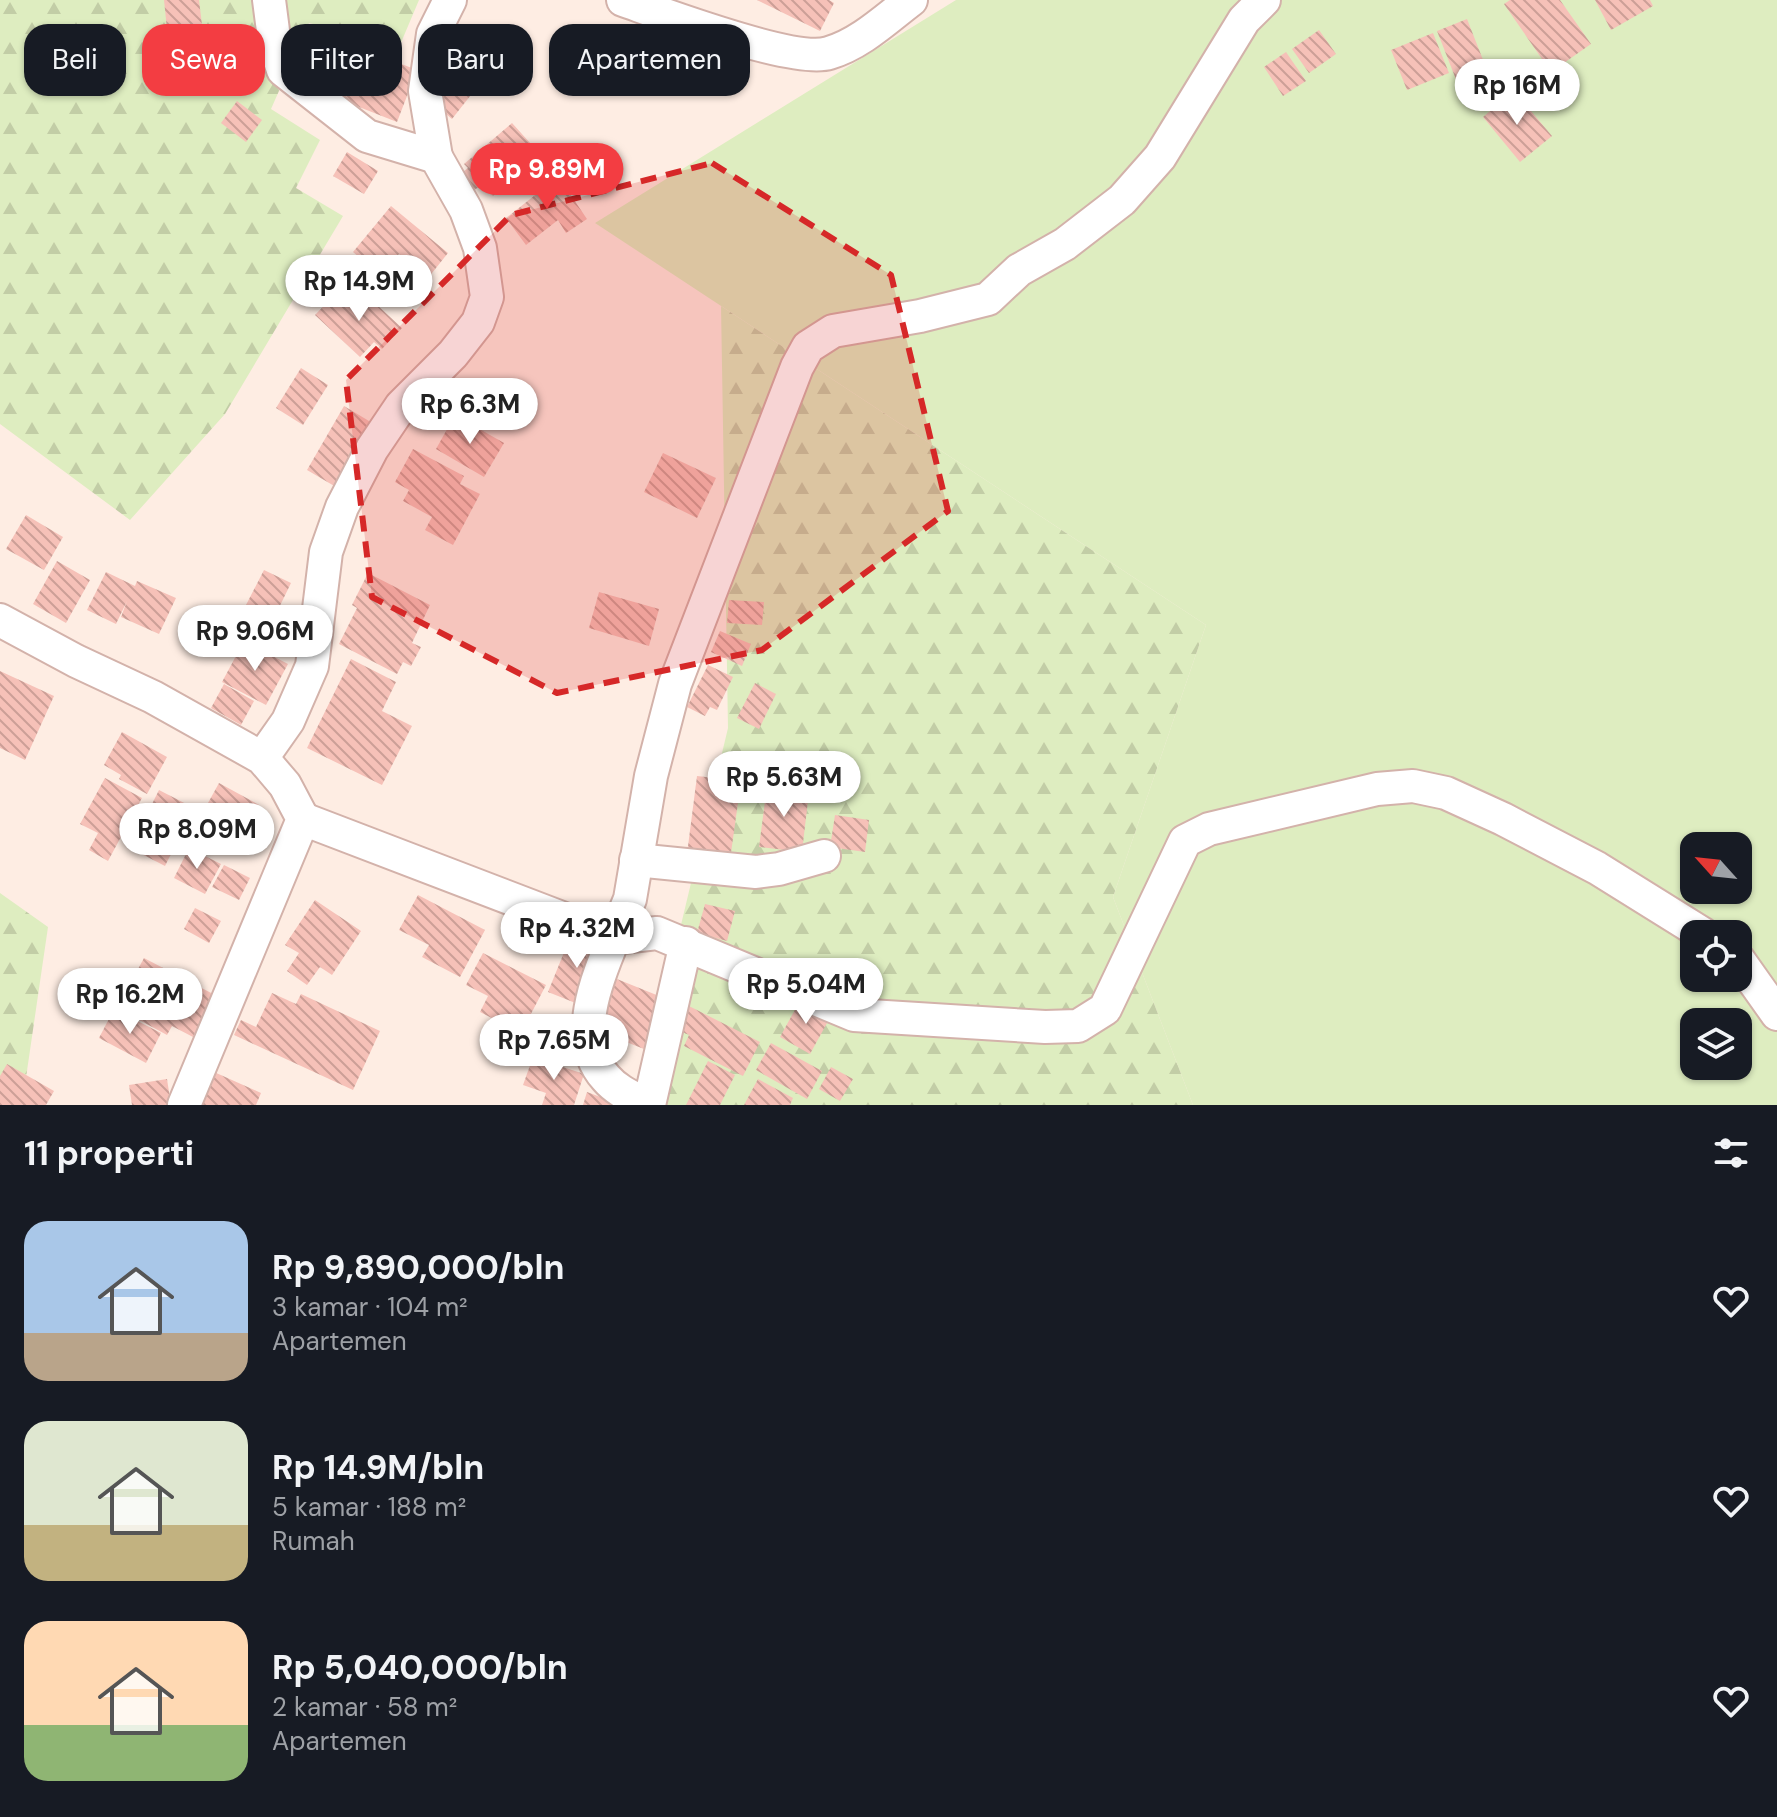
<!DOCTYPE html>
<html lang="id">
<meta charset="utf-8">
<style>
:root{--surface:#171b24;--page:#242831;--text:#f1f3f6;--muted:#9ea1a6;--accent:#f33d42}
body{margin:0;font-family:"DM Sans",sans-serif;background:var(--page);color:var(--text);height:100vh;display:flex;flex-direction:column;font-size:30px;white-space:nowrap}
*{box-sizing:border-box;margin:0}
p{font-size:26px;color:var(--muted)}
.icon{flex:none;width:44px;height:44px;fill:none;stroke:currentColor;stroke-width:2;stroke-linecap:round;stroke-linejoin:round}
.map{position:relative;height:1105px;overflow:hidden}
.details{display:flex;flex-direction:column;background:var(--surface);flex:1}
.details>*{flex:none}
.banner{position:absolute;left:24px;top:24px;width:800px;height:72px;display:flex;gap:16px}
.needle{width:52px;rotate:297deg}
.tools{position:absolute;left:1680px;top:832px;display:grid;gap:16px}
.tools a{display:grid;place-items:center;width:72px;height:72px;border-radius:16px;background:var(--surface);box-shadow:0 2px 6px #0004;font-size:40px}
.price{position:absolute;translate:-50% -68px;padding:0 18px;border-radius:28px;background:#fff;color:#222;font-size:26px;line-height:52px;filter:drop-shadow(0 2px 4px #0008)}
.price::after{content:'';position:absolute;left:50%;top:48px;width:24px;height:18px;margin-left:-12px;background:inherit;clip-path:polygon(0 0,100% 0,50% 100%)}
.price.active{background:var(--accent);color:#fff}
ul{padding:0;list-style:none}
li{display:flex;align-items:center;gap:24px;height:200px;padding:0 24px}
li span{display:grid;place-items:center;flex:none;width:224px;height:160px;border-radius:24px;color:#555}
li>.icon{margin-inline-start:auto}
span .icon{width:96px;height:96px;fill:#fffc;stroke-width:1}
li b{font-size:34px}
h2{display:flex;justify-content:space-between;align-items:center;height:96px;padding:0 24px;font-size:34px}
.chip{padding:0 28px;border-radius:24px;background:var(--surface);box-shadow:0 2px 6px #0004;font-size:28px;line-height:72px}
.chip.active{background:var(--accent);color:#fff}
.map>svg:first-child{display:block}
.green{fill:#deedc0;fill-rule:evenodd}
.forest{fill:url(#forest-firs)}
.building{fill:url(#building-back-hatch)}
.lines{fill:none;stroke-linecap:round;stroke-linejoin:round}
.street-casing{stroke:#d3b2aa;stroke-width:36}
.street{stroke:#fff;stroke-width:32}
.marked{fill:#d62828;fill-opacity:0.2;stroke:#d62828;stroke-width:6;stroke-dasharray:16 10;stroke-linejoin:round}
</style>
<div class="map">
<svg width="1777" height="1105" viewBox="0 0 1777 1105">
<defs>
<pattern id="forest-firs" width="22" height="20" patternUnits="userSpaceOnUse" patternTransform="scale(2)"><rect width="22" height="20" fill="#deedc0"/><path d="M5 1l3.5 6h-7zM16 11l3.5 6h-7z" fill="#c2cda6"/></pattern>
<pattern id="building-back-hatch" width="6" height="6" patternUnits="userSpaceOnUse" patternTransform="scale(2)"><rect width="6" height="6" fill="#f6c1b8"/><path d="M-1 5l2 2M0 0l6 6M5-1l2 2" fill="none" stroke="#cc9f97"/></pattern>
</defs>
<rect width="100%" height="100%" fill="#feede3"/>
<path class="green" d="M956 0H1777V1105H1193L1113 897 1206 625 595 223ZM1694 846H1738V890H1694ZM1694 934H1738V978H1694ZM1694 1022H1738V1066H1694Z"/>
<g class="forest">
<polygon points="0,0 419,0 400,45 309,23 271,109 320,140 296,188 343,216 225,414 130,520 0,424"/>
<polygon points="721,306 1206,625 1113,897 1193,1105 638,1105 728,728"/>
<polygon points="0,893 48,927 22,1105 0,1105"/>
</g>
<g class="building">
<polygon points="164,0 199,0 202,25 167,29"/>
<polygon points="757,0 829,0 834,3 820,31"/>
<polygon points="1510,0 1560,0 1591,44 1551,72 1504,4"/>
<polygon points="1595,0 1650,0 1653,6 1611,30"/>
<polygon points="1467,19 1487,70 1457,82 1437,31"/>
<polygon points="1319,30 1336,54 1309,73 1292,49"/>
<polygon points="219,31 230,61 185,77 174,47"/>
<polygon points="1433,33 1449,73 1407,90 1391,50"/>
<polygon points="331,37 417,70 397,122 311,88"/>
<polygon points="471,49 494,59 486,77 463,66"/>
<polygon points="1286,52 1306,81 1283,96 1264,67"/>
<polygon points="459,71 478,86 452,119 433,103"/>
<polygon points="1514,91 1552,136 1520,162 1483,117"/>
<polygon points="237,101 262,120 246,142 221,123"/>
<polygon points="512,123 540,154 493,196 482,184 471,193 458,176 468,168 464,164"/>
<polygon points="347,152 378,171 364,194 333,176"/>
<polygon points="555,172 587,219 566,233 558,220 526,245 506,218 539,192 535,186"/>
<polygon points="391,206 448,253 428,278 399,254 381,276 353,252"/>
<polygon points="337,292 351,306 363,292 402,328 382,349 374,342 360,357 315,315"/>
<polygon points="301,368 328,385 303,425 276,408"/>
<polygon points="344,406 374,424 336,487 307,470"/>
<polygon points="455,415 504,443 484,477 436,449"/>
<polygon points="413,449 464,476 460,484 480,494 453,545 425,530 432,517 403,501 409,490 395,482"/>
<polygon points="663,453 716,478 697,518 644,492"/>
<polygon points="26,515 63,537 44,570 6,549"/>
<polygon points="57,561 90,580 66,623 33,604"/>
<polygon points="264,570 291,583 274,618 246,605"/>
<polygon points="106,572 135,586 137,581 176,598 159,634 121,617 127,601 116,624 87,610"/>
<polygon points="368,573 430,605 412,643 421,647 411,666 403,662 397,674 339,644 357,608 352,605"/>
<polygon points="599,592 659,609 649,646 589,628"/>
<polygon points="729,600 764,602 762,625 727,623"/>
<polygon points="245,611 278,628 267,649 234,633"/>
<polygon points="720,631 751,644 742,666 711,652"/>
<polygon points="244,641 288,664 266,705 222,682"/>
<polygon points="351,659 396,682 382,711 412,726 382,785 307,748"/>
<polygon points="708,665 733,677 717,710 710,707 705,716 687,707"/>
<polygon points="0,671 54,696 25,760 0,748"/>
<polygon points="755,683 776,694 759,729 737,718"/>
<polygon points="224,684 254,701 241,725 211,708"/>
<polygon points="122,732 167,757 147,794 119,779 121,775 104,765"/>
<polygon points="697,776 741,781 730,860 687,854"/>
<polygon points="105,778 142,798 108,861 89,850 98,833 80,824"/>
<polygon points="219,783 259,805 237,845 197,823"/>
<polygon points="767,786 809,792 802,852 759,847"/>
<polygon points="159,790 194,808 165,866 130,848"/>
<polygon points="835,815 869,820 865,852 830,847"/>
<polygon points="189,848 221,864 205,894 174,878"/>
<polygon points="224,865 250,878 239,900 212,887"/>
<polygon points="418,895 485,930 460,977 422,957 429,945 399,930"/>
<polygon points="315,900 361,931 332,975 320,967 307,985 287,971 299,953 285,945"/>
<polygon points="705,904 735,911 727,941 697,933"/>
<polygon points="195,908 221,921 209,943 184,929"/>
<polygon points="571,935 606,948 583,1006 548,992"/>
<polygon points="483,953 546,985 521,1033 480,1012 488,996 466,985"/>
<polygon points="144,958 215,995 193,1037 172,1026 167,1035 117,1008"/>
<polygon points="607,975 664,998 644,1049 611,1036 615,1026 590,1017"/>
<polygon points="272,993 296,1004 301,994 380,1031 353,1090 234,1035 241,1020 256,1027"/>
<polygon points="802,997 832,1014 810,1054 780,1037"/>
<polygon points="683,1003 760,1042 743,1076 684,1046 689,1035 672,1027"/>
<polygon points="114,1009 161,1033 146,1063 99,1038"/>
<polygon points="771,1043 822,1071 807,1099 756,1070"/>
<polygon points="533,1057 584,1074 574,1105 542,1105 546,1093 523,1085"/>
<polygon points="708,1061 735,1075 720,1105 686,1105"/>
<polygon points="7,1064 54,1091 46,1105 0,1105 0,1076"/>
<polygon points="831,1067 853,1079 840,1101 819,1089"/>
<polygon points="214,1072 261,1093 256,1105 200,1105"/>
<polygon points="167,1079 171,1105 132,1105 129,1085"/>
<polygon points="758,1079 793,1098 790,1105 744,1105"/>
<polygon points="587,1092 622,1105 583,1105"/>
</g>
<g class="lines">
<g class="street-casing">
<g id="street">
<path d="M623 0C663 14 794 64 829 53 860 44 886 19 911 0"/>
<polyline points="436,157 425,91 433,34 450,0"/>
<polyline points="0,620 76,661 153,697 262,758 285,785 303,819 184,1105"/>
<polyline points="262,758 288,721 312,666 326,552 342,507 372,449 401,406 453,354 478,322 487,297 480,248 466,210 436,157 367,136 283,70 275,46 269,0"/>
<polyline points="303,819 614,938 630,899 651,776 675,684 797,367 808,347 833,331 920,316 988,299 1019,270 1065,244 1122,200 1160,157 1244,20 1264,0"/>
<polyline points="636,860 756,872 779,869 824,856"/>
<polyline points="1738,959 1777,1014"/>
<path d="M647 1105C632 1097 617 1091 606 1078 571 1040 597 978 614 938L657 933 854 1015 1045 1027 1078 1026 1105 1009 1185 841 1209 829 1377 789 1413 786 1446 793 1503 819 1597 868 1703 934"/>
<polyline points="649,1105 686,943"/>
</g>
</g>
<use href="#street" class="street"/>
</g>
<path class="marked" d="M712 163 891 275 948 511 762 650 557 693 372 597 346 380 511 215Z"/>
</svg>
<div class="tools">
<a><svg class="needle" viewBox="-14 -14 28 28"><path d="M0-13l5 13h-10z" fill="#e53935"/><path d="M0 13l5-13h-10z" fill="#9ea1a6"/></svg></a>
<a><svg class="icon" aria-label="locate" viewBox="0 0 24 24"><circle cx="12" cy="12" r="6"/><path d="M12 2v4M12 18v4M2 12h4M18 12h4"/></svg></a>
<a><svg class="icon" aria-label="layers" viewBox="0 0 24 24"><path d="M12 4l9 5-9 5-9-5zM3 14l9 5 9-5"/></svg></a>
</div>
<b class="price" style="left:1517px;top:127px">Rp 16M</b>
<b class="price active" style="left:547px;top:211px">Rp 9.89M</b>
<b class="price" style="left:359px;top:323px">Rp 14.9M</b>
<b class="price" style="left:470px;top:446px">Rp 6.3M</b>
<b class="price" style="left:255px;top:673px">Rp 9.06M</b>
<b class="price" style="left:784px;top:819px">Rp 5.63M</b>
<b class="price" style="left:197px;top:871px">Rp 8.09M</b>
<b class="price" style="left:577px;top:970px">Rp 4.32M</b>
<b class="price" style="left:806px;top:1026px">Rp 5.04M</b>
<b class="price" style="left:130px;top:1036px">Rp 16.2M</b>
<b class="price" style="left:554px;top:1082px">Rp 7.65M</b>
<div class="banner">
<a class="chip">Beli</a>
<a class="chip active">Sewa</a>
<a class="chip">Filter</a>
<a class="chip">Baru</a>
<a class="chip">Apartemen</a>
</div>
</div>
<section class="details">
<h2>11 properti<svg class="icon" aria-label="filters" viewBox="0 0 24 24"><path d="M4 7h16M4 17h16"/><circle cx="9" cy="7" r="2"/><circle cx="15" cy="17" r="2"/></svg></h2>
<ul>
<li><span style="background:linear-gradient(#a9c7e8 70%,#b9a48a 0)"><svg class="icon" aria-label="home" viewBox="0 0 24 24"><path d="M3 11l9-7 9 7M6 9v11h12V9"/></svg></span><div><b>Rp 9,890,000/bln</b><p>3 kamar · 104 m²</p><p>Apartemen</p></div><svg class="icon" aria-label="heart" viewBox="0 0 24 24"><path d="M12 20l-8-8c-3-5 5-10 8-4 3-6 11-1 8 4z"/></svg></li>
<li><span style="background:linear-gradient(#dfe7d0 65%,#c2b280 0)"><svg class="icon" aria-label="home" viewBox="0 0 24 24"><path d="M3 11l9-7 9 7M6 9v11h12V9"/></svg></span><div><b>Rp 14.9M/bln</b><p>5 kamar · 188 m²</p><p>Rumah</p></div><svg class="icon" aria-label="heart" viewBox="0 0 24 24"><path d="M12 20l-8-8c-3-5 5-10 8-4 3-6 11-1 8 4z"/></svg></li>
<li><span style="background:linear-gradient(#ffd9b3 65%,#8fb573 0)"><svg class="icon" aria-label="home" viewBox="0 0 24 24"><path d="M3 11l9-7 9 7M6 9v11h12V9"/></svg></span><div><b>Rp 5,040,000/bln</b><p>2 kamar · 58 m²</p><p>Apartemen</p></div><svg class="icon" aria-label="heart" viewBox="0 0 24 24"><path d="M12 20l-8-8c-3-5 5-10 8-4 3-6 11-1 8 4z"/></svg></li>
</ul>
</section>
